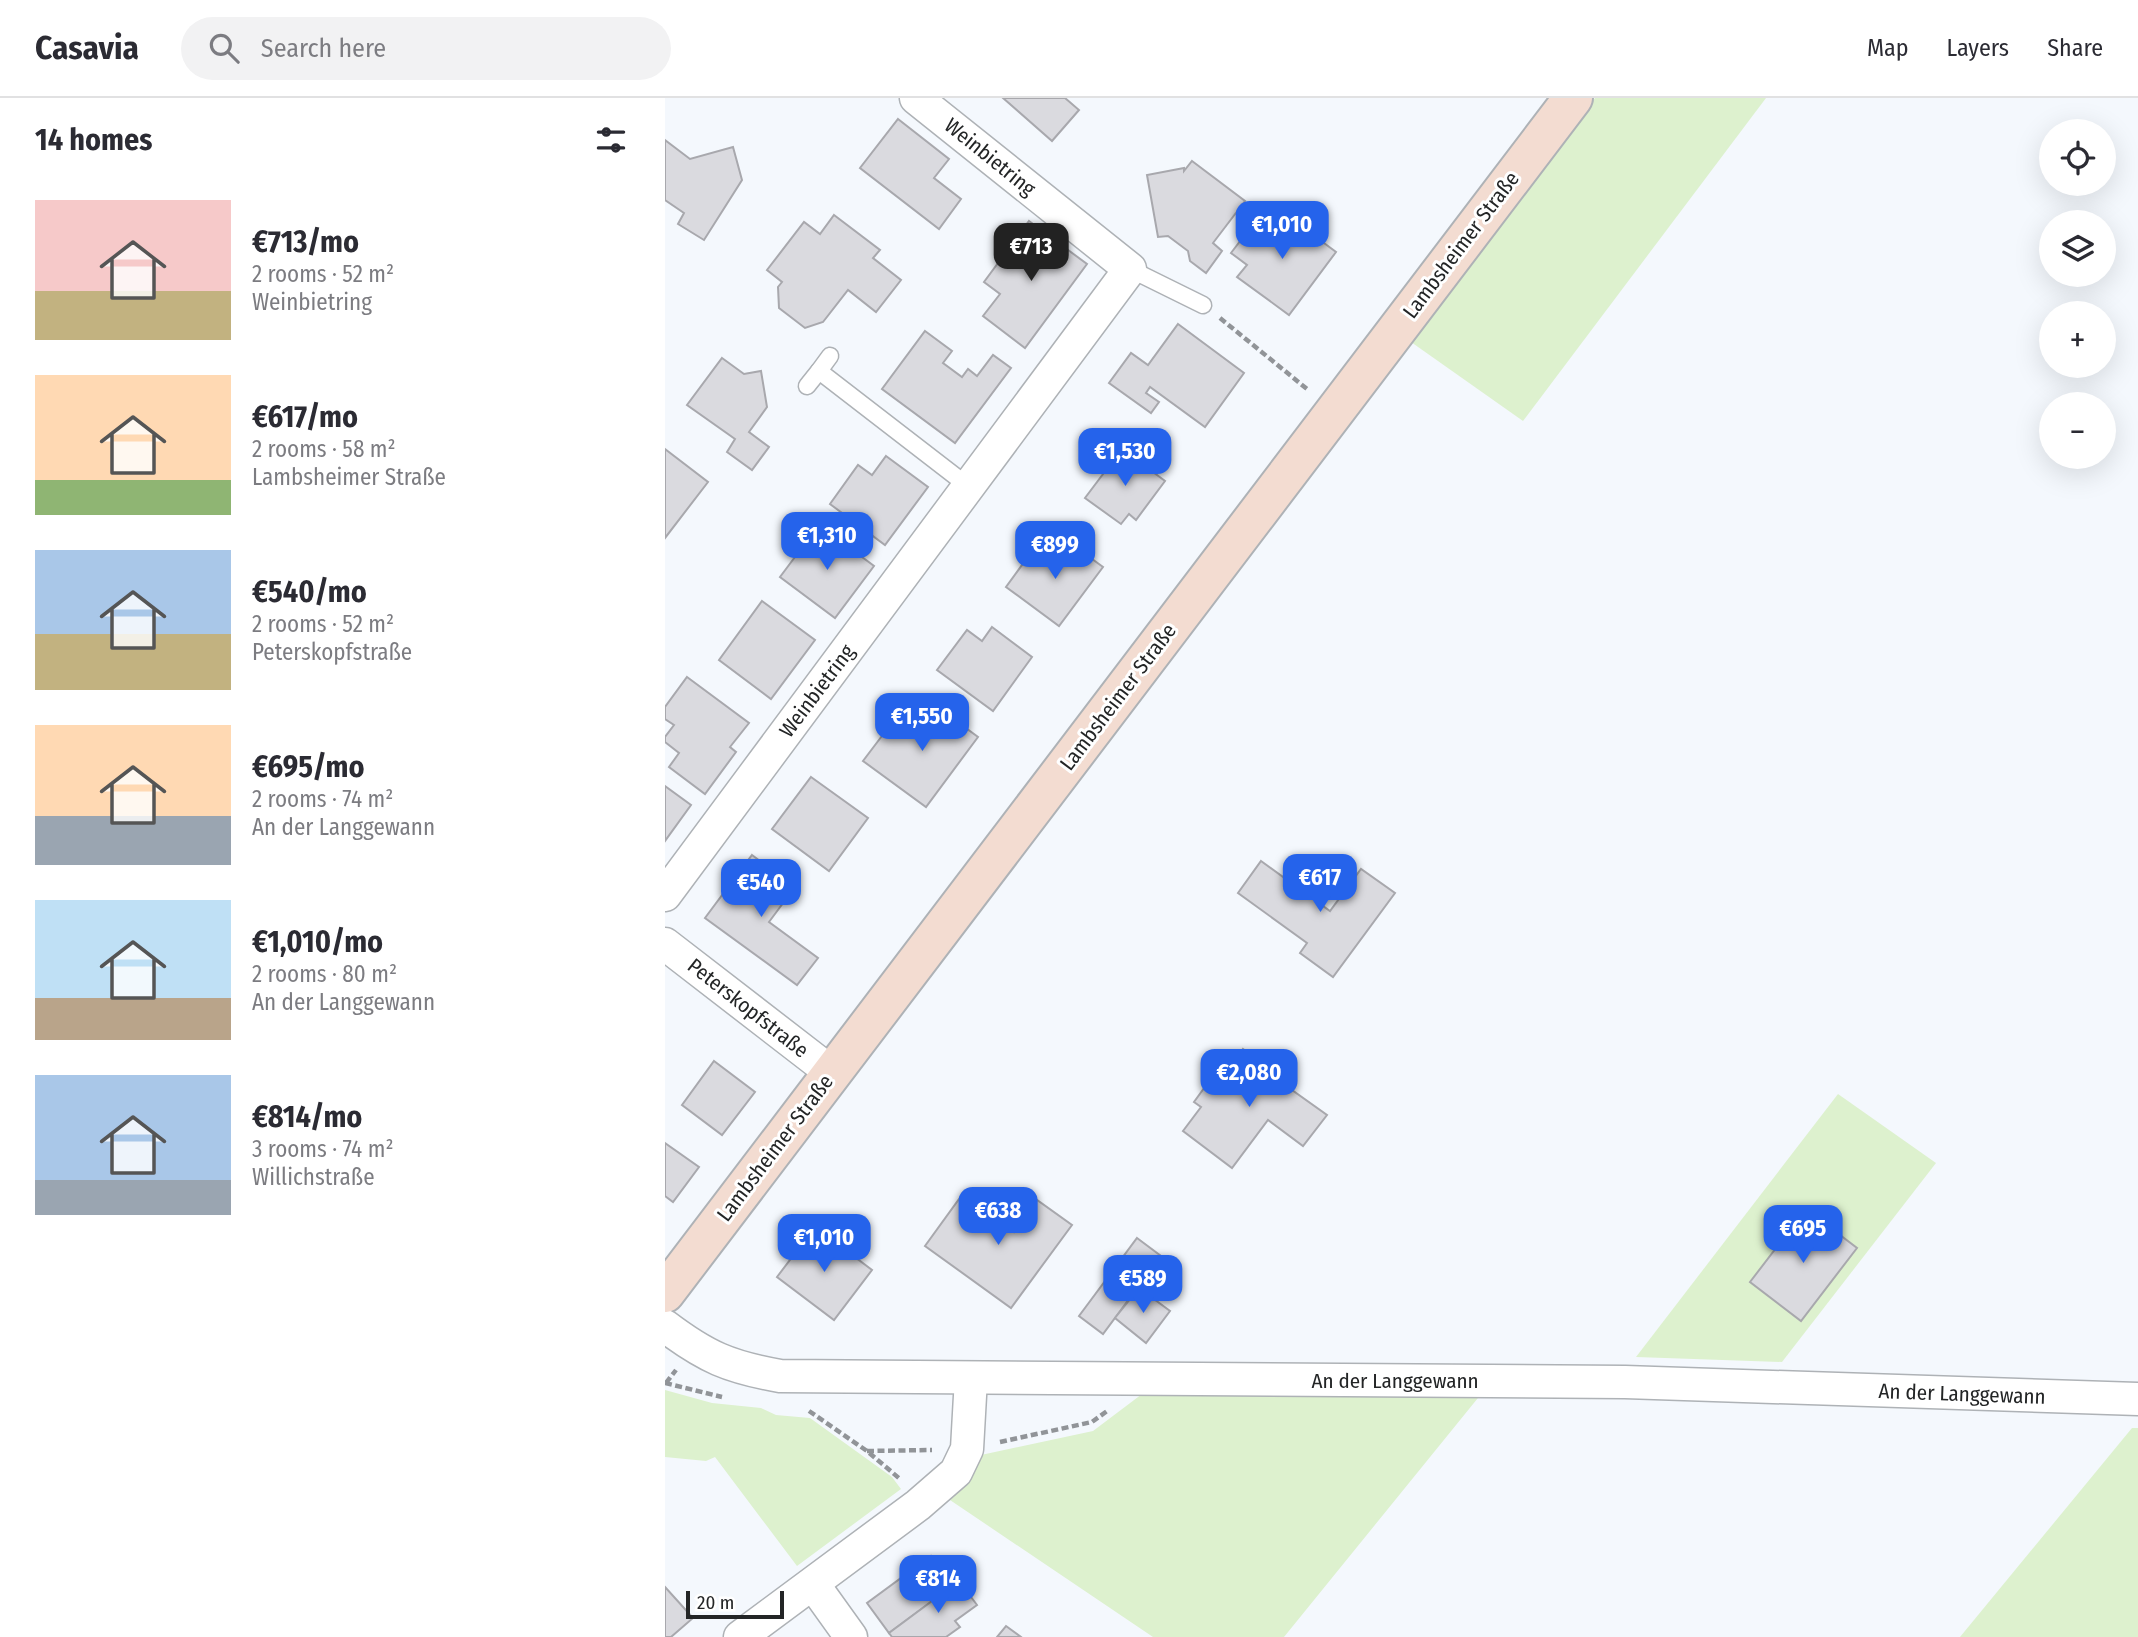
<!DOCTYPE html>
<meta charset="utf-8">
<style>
:root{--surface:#fff;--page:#f2f2f3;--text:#2b2b33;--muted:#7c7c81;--line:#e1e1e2;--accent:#2563eb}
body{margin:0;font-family:"Fira Sans Condensed",sans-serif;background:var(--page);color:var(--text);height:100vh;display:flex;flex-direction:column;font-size:26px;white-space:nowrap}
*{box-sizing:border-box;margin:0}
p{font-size:23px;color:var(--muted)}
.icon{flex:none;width:38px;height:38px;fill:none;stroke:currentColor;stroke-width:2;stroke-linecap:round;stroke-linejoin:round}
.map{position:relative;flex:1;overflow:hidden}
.details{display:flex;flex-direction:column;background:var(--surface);width:665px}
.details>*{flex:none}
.buttons{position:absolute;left:1374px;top:21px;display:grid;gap:14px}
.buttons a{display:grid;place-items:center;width:77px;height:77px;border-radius:50%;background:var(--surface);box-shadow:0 7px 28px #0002;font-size:35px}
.scale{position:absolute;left:21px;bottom:18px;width:98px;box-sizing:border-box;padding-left:7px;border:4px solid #232526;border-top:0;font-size:19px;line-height:24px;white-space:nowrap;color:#232526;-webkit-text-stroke:5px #fff;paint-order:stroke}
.price{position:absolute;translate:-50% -60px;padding:0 16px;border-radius:14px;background:var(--accent);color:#fff;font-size:23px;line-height:46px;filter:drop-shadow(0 2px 4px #0008)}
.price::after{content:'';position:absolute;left:50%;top:42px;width:21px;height:16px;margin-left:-10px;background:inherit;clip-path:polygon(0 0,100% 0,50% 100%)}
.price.active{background:#222;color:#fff}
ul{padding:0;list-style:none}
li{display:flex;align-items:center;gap:21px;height:175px;padding:0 35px}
li span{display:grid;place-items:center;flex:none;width:196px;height:140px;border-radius:0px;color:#555}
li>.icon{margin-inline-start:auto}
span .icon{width:84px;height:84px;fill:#fffc;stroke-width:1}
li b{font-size:30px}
h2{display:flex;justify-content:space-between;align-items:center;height:84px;padding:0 35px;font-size:30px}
header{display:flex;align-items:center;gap:42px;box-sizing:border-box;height:98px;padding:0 35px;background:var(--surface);border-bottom:2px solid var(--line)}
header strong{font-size:33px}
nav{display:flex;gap:38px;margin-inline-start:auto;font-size:24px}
.search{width:490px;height:63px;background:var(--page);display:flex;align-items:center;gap:18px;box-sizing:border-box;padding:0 24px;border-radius:38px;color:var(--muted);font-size:26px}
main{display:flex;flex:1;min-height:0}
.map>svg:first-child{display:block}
.green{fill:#ddf1ce}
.building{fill:#dadadf;stroke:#a8a8ad;stroke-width:2}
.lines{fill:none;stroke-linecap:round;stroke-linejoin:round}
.service-casing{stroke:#aeb2b6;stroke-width:19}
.minor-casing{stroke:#aeb2b6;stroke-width:35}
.secondary-casing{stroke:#aeb2b6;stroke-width:42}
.path{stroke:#919498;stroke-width:4.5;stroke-dasharray:7 3.5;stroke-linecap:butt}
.service{stroke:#fff;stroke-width:16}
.minor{stroke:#fff;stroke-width:32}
.secondary{stroke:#f3dcd1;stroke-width:38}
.labels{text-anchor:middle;stroke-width:6;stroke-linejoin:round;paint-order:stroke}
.street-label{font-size:21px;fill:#232526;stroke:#fff}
</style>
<header>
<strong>Casavia</strong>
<div class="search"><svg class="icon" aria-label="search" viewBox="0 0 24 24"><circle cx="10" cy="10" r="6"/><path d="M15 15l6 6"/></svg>Search here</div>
<nav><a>Map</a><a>Layers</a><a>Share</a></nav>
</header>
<main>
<section class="details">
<h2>14 homes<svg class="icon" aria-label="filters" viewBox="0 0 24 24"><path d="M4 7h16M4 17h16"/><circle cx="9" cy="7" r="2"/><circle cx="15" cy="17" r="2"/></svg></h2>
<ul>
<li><span style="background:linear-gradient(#f6c9c9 65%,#c2b280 0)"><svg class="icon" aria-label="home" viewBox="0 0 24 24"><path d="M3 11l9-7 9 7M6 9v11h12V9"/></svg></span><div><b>€713/mo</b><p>2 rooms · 52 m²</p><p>Weinbietring</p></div></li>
<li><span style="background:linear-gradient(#ffd9b3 75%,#8fb573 0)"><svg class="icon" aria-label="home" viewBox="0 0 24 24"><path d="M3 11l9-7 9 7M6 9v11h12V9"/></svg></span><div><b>€617/mo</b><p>2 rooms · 58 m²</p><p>Lambsheimer Straße</p></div></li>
<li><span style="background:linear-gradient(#a9c7e8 60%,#c2b280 0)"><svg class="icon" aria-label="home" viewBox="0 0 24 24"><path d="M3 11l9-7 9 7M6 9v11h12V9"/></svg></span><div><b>€540/mo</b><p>2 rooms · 52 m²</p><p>Peterskopfstraße</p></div></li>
<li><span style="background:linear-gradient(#ffd9b3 65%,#9aa5b1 0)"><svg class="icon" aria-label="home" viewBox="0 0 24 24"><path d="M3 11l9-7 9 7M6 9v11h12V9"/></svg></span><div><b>€695/mo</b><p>2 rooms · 74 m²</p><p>An der Langgewann</p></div></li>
<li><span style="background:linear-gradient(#bfe0f5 70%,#b9a48a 0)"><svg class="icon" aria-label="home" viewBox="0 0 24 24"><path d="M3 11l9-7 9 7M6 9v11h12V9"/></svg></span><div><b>€1,010/mo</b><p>2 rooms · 80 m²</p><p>An der Langgewann</p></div></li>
<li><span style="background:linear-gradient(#a9c7e8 75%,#9aa5b1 0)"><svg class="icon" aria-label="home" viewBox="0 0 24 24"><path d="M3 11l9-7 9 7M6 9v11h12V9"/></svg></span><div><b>€814/mo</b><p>3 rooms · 74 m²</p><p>Willichstraße</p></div></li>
</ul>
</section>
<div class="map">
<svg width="1473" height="1539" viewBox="0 0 1473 1539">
<rect width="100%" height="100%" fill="#f4f8fd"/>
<g class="green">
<polygon points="930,0 1101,0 858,323 746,244"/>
<polygon points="1173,996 1271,1065 1117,1264 971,1259"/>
<polygon points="485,1290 817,1295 619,1539 488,1539 282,1400 316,1357 428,1333"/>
<polygon points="0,1292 47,1305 96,1310 111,1317 145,1320 227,1379 236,1391 132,1468 50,1359 41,1363 0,1359"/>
<polygon points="1467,1330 1473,1330 1473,1539 1295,1539"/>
</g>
<g class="building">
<polygon points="338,0 400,0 414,12 387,43"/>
<polygon points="233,21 284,61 269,80 296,101 274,131 195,70"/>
<polygon points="0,42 25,61 68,49 77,82 39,142 13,126 19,115 0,102"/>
<polygon points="527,63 580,103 548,145 557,153 541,175 525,163 523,153 503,138 493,139 482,77 519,70 519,73"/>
<polygon points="620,116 671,154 624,217 572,179 582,167 566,155 592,121 607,133"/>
<polygon points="169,117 215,152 208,160 236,182 211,214 183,192 158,224 140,230 114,210 113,189 117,184 102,172 139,124 155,136"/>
<polygon points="364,123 422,166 360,250 318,218 335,196 319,184"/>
<polygon points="513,226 579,275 540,329 485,289 481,295 494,304 486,315 444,285 466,255 483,267"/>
<polygon points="260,233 287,253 278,265 297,279 303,271 312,278 328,257 346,270 290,345 217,291"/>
<polygon points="57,260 79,276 96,273 102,309 84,334 104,349 87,372 62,354 70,341 22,307"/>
<polygon points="0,351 43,384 0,440"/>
<polygon points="457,351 500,383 471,422 464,416 456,426 420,400"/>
<polygon points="221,358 263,389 220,447 165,406 193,367 207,377"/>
<polygon points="154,427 209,468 170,520 115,479"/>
<polygon points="401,442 438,469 394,528 341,489 368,452 385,464"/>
<polygon points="97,503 150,542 106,601 54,562"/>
<polygon points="327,529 367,559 328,613 272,572 302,532 317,543"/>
<polygon points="22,579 84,625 65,649 71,654 40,696 4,669 14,655 0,644 0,639 9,627 0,621 0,609"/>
<polygon points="263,602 313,639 261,709 198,663 229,622 242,631"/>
<polygon points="146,679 203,720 164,773 107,731"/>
<polygon points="0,688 26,707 0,743"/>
<polygon points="87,757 130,789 104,824 153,860 132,887 40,820"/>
<polygon points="596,763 665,813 696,771 730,795 668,879 635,855 642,845 573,795"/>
<polygon points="578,951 630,988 627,992 662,1017 638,1048 603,1022 567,1070 518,1033 536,1009 529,1004 553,971 560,976"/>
<polygon points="49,963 90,994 57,1037 17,1007"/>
<polygon points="0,1045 34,1069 8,1104 0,1098"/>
<polygon points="297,1097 349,1134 372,1102 407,1127 346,1210 260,1148"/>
<polygon points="1141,1111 1192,1150 1136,1223 1085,1184"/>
<polygon points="150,1129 207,1172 169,1222 112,1179"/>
<polygon points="472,1140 496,1158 438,1236 414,1218"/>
<polygon points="474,1190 505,1213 481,1245 450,1220"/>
<polygon points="266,1458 288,1488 224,1535 202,1505"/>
<polygon points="294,1483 312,1507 290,1523 295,1529 281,1539 227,1539 224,1535"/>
<polygon points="0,1489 28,1520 6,1539 0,1539"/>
<polygon points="341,1528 356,1539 332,1539"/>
</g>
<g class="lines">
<g class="service-casing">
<g id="service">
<polyline points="465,171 538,207"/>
<polyline points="165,258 154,273 303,388"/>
<polyline points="142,288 154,273"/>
</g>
</g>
<g class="minor-casing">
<g id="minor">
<polyline points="0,797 465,171 251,0"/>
<polyline points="0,846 167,975"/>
<path d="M0 1228C41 1259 64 1269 115 1278L960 1284 1473 1301"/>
<polyline points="148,1486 186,1539"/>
<polyline points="75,1539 253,1407 291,1374 302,1351 306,1280"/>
</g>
</g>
<g class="secondary-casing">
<polyline id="secondary" points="0,1195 908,0"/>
</g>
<g class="path">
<polyline points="555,220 642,291"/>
<polyline points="0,1285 57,1299"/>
<polyline points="1,1285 11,1272"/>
<polyline points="144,1313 202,1353 235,1381"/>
<polyline points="335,1344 427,1324 442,1313"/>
<polyline points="202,1353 267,1352"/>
</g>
<use href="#service" class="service"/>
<use href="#minor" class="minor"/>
<use href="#secondary" class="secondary"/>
</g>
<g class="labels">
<g class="street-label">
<text transform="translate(325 59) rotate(39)" y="7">Weinbietring</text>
<text transform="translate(796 147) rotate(-53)" y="7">Lambsheimer Straße</text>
<text transform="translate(152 593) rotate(-53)" y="7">Weinbietring</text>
<text transform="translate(453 599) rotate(-53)" y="7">Lambsheimer Straße</text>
<text transform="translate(83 910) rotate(38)" y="7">Peterskopfstraße</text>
<text transform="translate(110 1050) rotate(-53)" y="7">Lambsheimer Straße</text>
<text x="730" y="1290">An der Langgewann</text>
<text transform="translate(1297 1296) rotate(2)" y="7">An der Langgewann</text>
</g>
</g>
</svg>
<div class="buttons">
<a><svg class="icon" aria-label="locate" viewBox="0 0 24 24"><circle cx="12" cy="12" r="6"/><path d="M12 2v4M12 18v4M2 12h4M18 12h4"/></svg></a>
<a><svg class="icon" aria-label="layers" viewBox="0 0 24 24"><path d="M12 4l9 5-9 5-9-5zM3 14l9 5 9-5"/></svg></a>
<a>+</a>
<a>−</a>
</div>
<div class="scale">20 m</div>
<b class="price" style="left:617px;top:163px">€1,010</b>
<b class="price active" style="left:366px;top:185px">€713</b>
<b class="price" style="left:460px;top:390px">€1,530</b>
<b class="price" style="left:162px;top:474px">€1,310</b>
<b class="price" style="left:390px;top:483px">€899</b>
<b class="price" style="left:257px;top:655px">€1,550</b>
<b class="price" style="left:655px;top:816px">€617</b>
<b class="price" style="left:96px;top:821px">€540</b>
<b class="price" style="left:584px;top:1011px">€2,080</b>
<b class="price" style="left:333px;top:1149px">€638</b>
<b class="price" style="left:1138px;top:1167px">€695</b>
<b class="price" style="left:159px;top:1176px">€1,010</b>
<b class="price" style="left:478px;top:1217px">€589</b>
<b class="price" style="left:273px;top:1517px">€814</b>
</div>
</main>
